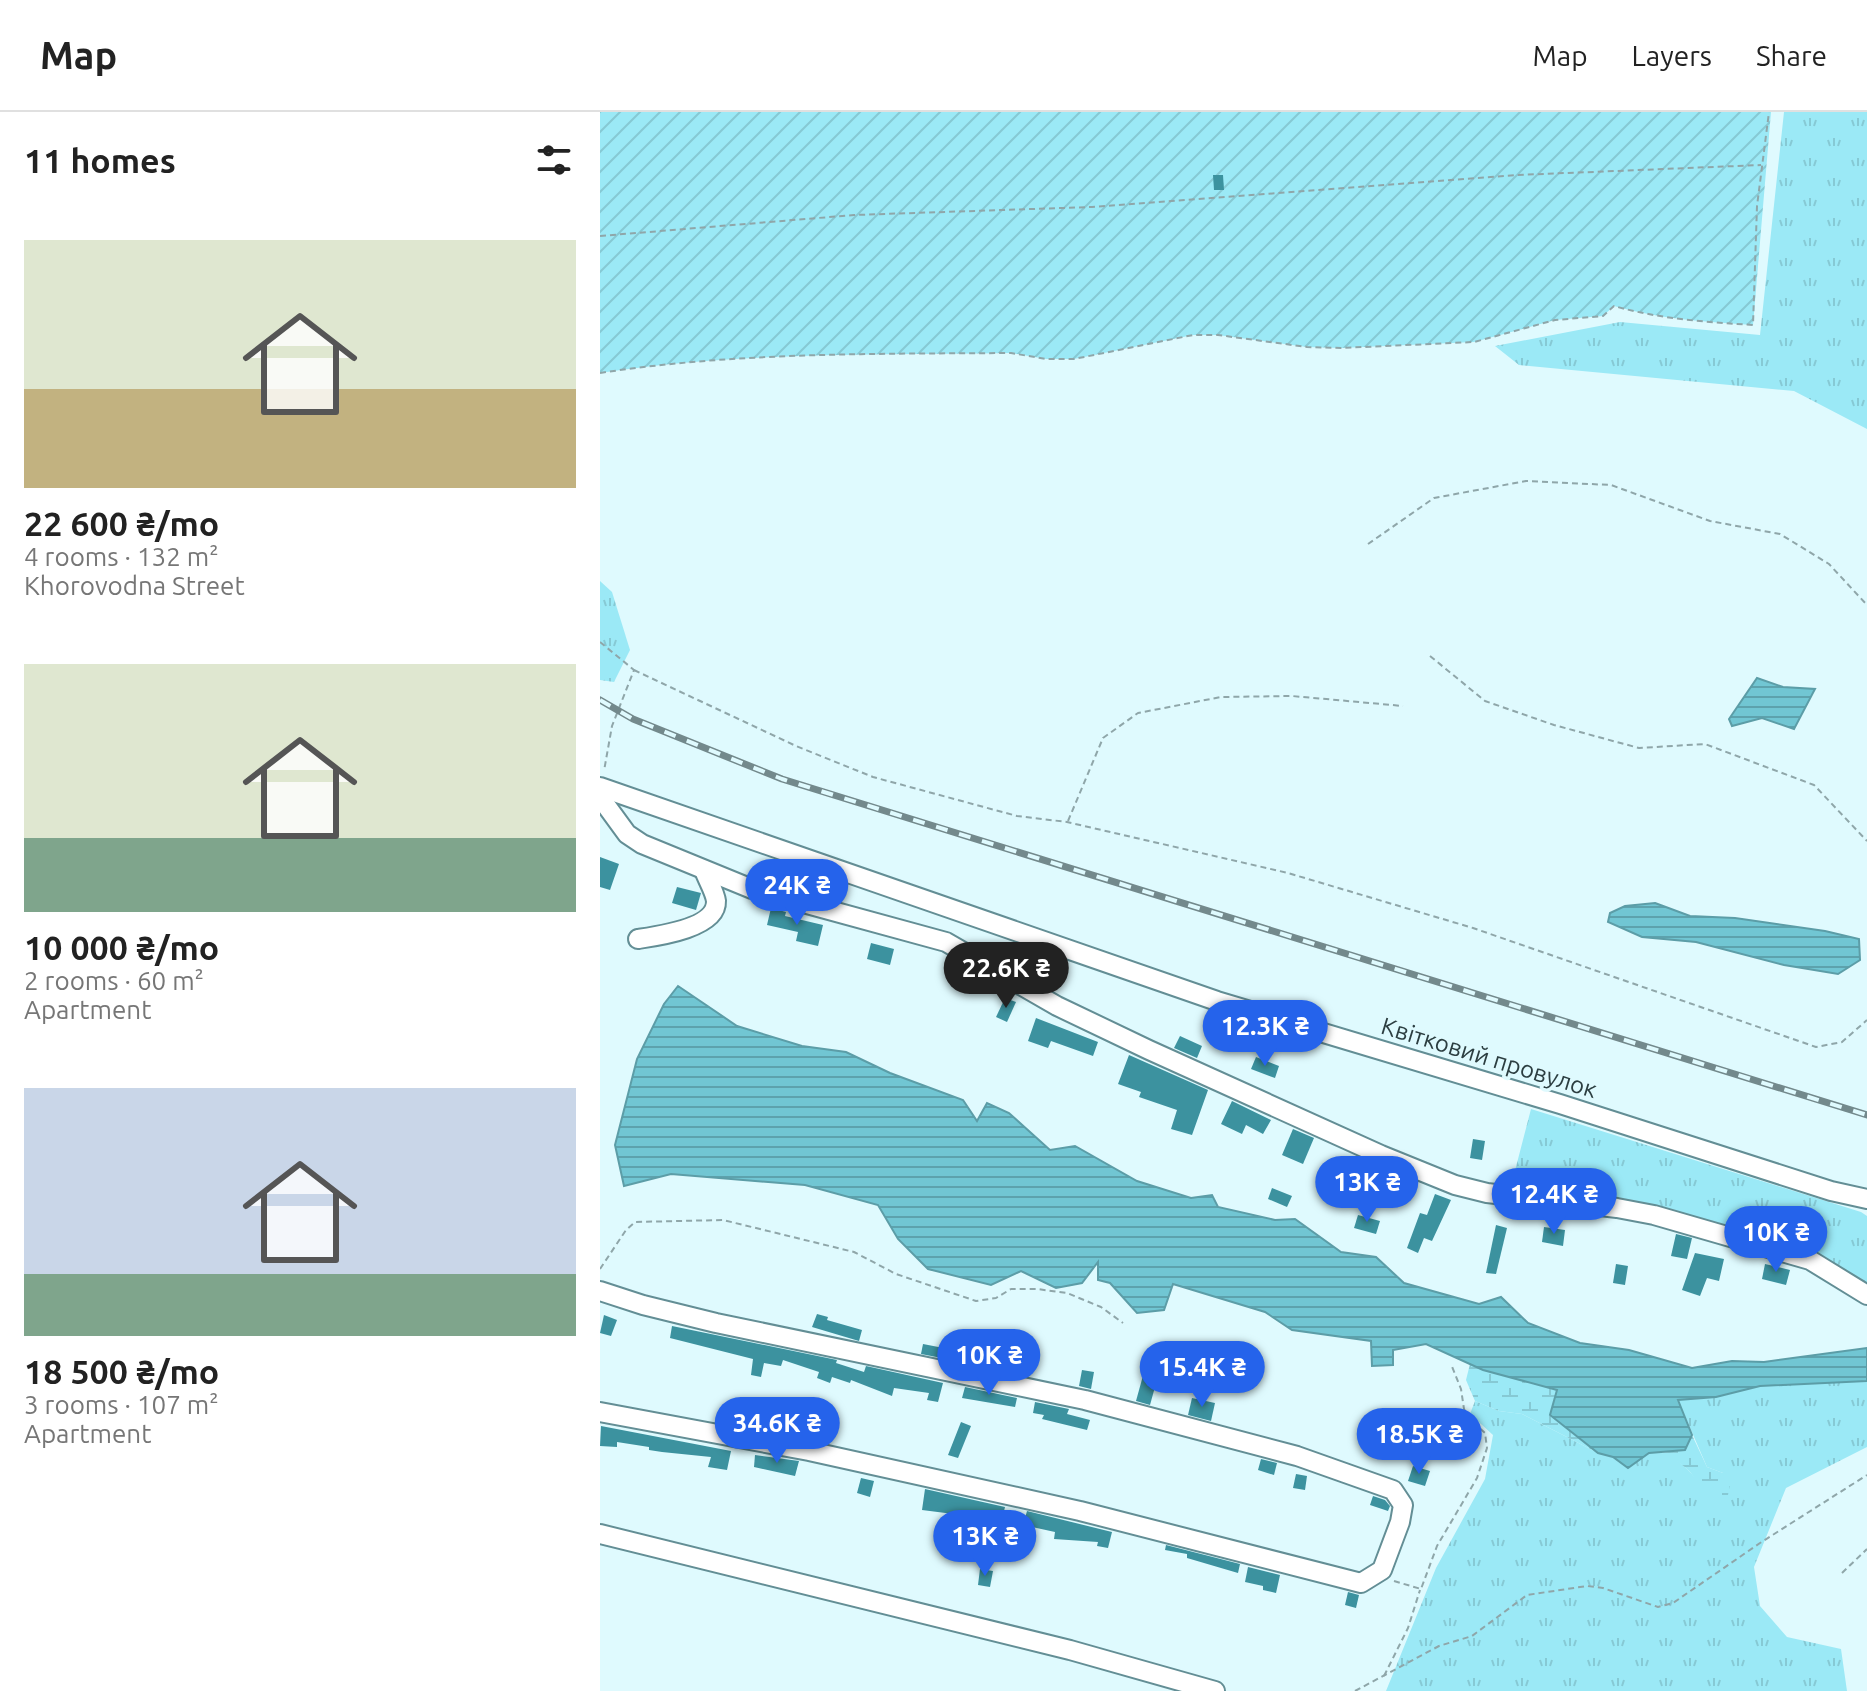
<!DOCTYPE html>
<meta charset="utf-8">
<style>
:root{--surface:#fff;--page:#f2f2f2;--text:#222;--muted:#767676;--line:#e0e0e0;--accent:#2563eb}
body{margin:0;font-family:Ubuntu,sans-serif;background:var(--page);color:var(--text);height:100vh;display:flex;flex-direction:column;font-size:30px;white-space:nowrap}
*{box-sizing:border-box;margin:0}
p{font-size:26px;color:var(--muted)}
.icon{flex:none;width:44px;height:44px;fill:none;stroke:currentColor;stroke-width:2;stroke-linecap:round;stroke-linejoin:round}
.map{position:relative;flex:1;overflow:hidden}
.drawer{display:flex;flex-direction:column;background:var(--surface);width:600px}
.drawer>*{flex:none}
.price{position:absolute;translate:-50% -68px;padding:0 18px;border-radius:28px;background:var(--accent);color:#fff;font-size:26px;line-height:52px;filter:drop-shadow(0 2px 4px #0008)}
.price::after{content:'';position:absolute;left:50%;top:48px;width:24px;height:18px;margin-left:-12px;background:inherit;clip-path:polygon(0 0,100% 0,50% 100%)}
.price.selected{background:#222;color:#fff}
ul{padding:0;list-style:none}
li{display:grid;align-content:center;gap:16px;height:424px;padding:0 24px}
li span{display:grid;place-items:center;height:248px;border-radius:0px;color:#555}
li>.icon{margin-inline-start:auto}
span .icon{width:144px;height:144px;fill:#fffc;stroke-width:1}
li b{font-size:34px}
h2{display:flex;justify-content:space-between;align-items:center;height:96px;padding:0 24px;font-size:34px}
header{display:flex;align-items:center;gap:48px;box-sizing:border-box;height:112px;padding:0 40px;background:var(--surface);border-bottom:2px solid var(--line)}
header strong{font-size:38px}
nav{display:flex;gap:44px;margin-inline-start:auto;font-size:28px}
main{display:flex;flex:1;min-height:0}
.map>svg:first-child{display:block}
.grass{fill:url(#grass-tufts)}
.wetland{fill:url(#wetland-marsh)}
.garden{fill:url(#garden-furrows)}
.water{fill:url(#water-rules);stroke:#5c9da7;stroke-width:2}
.building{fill:#3c929f}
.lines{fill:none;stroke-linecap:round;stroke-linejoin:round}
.minor-casing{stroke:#638e95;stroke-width:22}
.path{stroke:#8fa6a9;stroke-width:2;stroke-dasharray:6 4;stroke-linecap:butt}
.minor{stroke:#fff;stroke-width:18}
.rail-casing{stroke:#73898c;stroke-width:7}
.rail{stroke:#dffafe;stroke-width:4;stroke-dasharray:12;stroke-linecap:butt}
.labels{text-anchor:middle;stroke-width:7;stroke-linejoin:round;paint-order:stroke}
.street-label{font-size:24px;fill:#2c3e41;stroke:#dffafe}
</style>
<header>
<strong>Map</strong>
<nav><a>Map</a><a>Layers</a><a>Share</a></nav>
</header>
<main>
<section class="drawer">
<h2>11 homes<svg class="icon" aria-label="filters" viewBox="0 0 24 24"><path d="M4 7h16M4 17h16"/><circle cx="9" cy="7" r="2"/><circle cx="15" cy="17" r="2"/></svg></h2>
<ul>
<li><span style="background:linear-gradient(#dfe7d0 60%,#c2b280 0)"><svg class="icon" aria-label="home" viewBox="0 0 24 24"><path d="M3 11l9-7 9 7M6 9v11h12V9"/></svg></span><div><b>22 600 ₴/mo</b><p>4 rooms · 132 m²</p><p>Khorovodna Street</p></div></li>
<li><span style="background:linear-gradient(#dfe7d0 70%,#7fa58c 0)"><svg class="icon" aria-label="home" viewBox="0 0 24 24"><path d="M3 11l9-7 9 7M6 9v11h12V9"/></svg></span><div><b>10 000 ₴/mo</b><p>2 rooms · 60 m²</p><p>Apartment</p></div></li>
<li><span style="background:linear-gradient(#c9d6e8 75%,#7fa58c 0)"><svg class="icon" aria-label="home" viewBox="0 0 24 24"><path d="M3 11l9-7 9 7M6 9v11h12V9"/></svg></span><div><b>18 500 ₴/mo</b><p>3 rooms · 107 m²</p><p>Apartment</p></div></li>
</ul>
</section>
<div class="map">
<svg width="1267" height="1579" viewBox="0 0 1267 1579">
<defs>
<pattern id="grass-tufts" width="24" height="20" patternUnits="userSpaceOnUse" patternTransform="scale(2)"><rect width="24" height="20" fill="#9be9f6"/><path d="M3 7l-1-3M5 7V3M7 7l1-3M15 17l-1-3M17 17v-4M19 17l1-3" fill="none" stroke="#86c9d4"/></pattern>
<pattern id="wetland-marsh" width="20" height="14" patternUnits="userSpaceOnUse" patternTransform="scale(2)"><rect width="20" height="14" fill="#9be9f6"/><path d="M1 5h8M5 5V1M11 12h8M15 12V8" fill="none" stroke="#86c9d4"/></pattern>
<pattern id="garden-furrows" width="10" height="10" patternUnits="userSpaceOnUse" patternTransform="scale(2)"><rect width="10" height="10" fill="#9be9f6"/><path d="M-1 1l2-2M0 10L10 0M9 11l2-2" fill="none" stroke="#86c9d4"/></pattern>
<pattern id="water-rules" width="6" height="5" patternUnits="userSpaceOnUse" patternTransform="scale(2)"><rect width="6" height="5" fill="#71c6d3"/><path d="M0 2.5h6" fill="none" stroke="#5da2ad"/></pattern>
</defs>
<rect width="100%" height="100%" fill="#dffafe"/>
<g class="grass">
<polygon points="1184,0 1267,0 1267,317 1194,279 919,253 895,234 1020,210 1160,223"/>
<polygon points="0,469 12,480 30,538 14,570 0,568"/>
<polygon points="931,997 1261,1100 1267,1104 1267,1176 1211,1144 910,1078"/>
<path d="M1267 1269V1335L1186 1376 1154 1455 1160 1494 1187 1525 1241 1537 1247 1579H786L836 1456 885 1367 893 1323 870 1302 875 1289 899 1299 922 1302 998 1341 1013 1345 1028 1355C1034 1351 1043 1343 1050 1341 1068 1336 1088 1357 1098 1369L1123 1361 1107 1355 1078 1288 1116 1285 1160 1274Z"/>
</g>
<g class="wetland">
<polygon points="870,1252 883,1258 958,1278 950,1303 998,1341 922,1302 899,1299 875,1289 866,1268"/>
<path d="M1092 1323 1107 1355 1123 1361 1130 1372 1128 1383 1117 1389 1100 1381C1095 1358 1081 1351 1061 1341L1085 1338Z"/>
</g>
<path class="garden" d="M0 0H1171L1153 213C1105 210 1060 207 1014 194L1003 204 955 208 874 230 741 236 707 235 618 223H593L474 247H446L411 241C274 243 136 240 0 261Z"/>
<g class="water">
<polygon points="1157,566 1183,575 1215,577 1194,617 1162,606 1132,614 1129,607"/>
<polygon points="1055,791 1090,804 1135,806 1225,819 1259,827 1260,848 1238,862 1184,853 1096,830 1042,825 1008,810 1010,801 1025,794"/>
<polygon points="78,874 137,914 202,934 246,940 290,961 363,988 377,1009 387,991 409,1001 450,1038 475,1034 537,1069 591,1086 612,1083 618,1095 675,1108 695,1107 741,1140 776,1145 804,1171 879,1192 901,1185 928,1211 980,1231 1029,1238 1092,1256 1132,1249 1164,1250 1267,1236 1267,1269 1160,1274 1116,1285 1078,1288 1092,1323 1085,1338 1049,1341 1028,1356 1013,1345 998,1341 950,1303 957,1278 883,1258 826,1232 793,1238 793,1253 772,1254 771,1229 692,1218 665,1200 573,1172 564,1198 537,1201 510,1171 498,1168 498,1150 482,1171 456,1176 421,1159 391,1173 328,1157 298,1127 278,1093 205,1073 71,1062 24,1074 15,1033 37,947 64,892"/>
</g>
<g class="building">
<polygon points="613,63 623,63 624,78 614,78"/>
<polygon points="0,745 19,752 10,778 0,775"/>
<polygon points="77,775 101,781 96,798 72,791"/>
<polygon points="171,796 186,800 185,804 223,813 218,834 196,829 198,820 167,813"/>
<polygon points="271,831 294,837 290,853 267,847"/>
<polygon points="405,886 416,890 407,910 396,905"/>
<polygon points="436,906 498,930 493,944 451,929 448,936 428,929"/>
<polygon points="580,924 602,934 597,946 574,936"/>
<polygon points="529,943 608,978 592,1023 571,1017 577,998 539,985 541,980 518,972"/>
<polygon points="656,945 679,954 675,966 651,957"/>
<polygon points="632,989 671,1008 663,1022 646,1013 642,1022 621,1012"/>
<polygon points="693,1017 714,1026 703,1052 682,1043"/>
<polygon points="873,1027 885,1029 882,1048 870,1046"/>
<polygon points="796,1066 807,1068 804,1084 792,1081"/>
<polygon points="672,1076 692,1084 687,1095 668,1087"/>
<polygon points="835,1082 851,1088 832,1129 824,1126 818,1141 807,1136 820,1101 827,1103"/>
<polygon points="758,1103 780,1109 776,1122 754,1116"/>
<polygon points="896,1113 907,1116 896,1162 886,1161"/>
<polygon points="944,1115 965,1118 963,1134 942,1130"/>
<polygon points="1076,1122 1092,1126 1087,1147 1071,1144"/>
<polygon points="1095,1141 1124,1147 1119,1169 1107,1166 1100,1184 1082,1178"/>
<polygon points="1016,1152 1028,1154 1025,1173 1013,1171"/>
<polygon points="1165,1152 1190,1158 1186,1173 1162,1167"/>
<polygon points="217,1202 228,1205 227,1208 262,1218 259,1229 212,1215"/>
<polygon points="4,1203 17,1208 11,1224 0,1221"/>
<polygon points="72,1214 237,1248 236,1251 264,1260 266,1254 343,1271 338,1290 327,1288 329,1281 294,1276 292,1284 251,1268 250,1271 232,1265 230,1271 217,1266 219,1260 183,1248 181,1254 164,1251 161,1265 151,1263 153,1247 70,1226"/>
<polygon points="323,1232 364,1240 362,1250 321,1242"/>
<polygon points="405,1248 432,1253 430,1264 404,1259"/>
<polygon points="482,1258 494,1260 491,1277 479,1274"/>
<polygon points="544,1260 558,1264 550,1293 536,1289"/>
<polygon points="365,1275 417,1286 415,1295 362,1286"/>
<polygon points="592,1286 615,1291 611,1309 588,1303"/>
<polygon points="435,1290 469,1297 467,1302 490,1308 487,1318 442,1307 444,1303 433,1301"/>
<polygon points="361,1310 371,1314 358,1346 348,1343"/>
<polygon points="793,1312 808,1314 806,1333 790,1331"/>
<polygon points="1,1314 131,1339 127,1358 108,1355 111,1345 62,1340 49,1338 49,1335 17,1330 17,1335 0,1334"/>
<polygon points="155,1343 199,1349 195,1364 154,1355"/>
<polygon points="661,1347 677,1351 674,1363 658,1358"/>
<polygon points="813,1354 830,1359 825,1374 808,1369"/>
<polygon points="696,1362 707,1364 705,1378 693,1376"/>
<polygon points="261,1366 274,1369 270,1385 257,1381"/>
<polygon points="325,1377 405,1395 393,1444 374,1441 376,1420 373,1419 377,1405 322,1398"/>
<polygon points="773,1384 785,1388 790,1394 788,1399 770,1393"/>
<polygon points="427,1399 512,1420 508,1436 497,1434 498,1430 454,1427 455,1420 423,1413"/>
<polygon points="566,1433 640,1452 638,1461 587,1446 587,1442 565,1438"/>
<polygon points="648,1455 680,1463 676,1481 663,1478 663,1474 645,1470"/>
<polygon points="380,1457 393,1459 390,1475 378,1473"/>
<polygon points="748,1480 759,1483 756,1496 745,1493"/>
</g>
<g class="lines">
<g class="minor-casing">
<g id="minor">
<polyline points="0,675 617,889 960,992 1231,1079 1267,1087"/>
<polyline points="0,685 27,722 42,732 152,777 346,830 457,894 549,938 781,1043 855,1073 887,1081 1017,1096 1054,1103 1210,1148 1267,1183"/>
<path d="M38 827C58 824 117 816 116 789 115 780 107 767 104 758"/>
<polyline points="0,1179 43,1193 116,1211 485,1288 697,1344 793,1378 803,1393 800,1410 782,1458 761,1471 480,1399 209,1339 0,1300"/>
<polyline points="0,1422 470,1538 615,1579"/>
</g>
</g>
<g class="path">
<polyline points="0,124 254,103 492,95 918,63 1161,53"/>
<path d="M0 261C136 240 274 242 411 241L446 247H474L593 223H618L707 235 741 236 874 230 955 208 1003 204 1014 194C1060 207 1105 210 1153 213L1157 94 1169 0"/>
<polyline points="768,432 834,386 926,369 1011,373 1110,409 1180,422 1229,452 1267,493"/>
<polyline points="0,530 34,558 12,614 4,659"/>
<polyline points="830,544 885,589 954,613 1039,636 1105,632 1214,673 1267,729"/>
<polyline points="34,558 196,634 273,665 417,704 467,710 688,761 873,816 1216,935 1242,930 1267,908"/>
<polyline points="468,709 503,626 538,601 621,585 692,584 803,594"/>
<polyline points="0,1157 26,1118 35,1110 123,1108 254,1140 296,1162 376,1189 396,1186 411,1177 437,1177 467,1181 501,1195 523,1211"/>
<polyline points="1242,1461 1267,1437"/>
<polyline points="794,1469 821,1477 837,1434 877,1366 887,1336 885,1321 869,1307 864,1297 861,1277 851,1252"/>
<polyline points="784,1564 808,1516 820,1478"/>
<polyline points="755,1579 839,1534 872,1524 927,1483 987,1474 1003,1476 1058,1495 1073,1491 1160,1431 1267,1363"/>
</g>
<use href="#minor" class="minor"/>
<g class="rail-casing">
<polyline id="rail" points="0,588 33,607 182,667 1267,1003"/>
</g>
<use href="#rail" class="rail"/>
</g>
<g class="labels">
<g class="street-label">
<text transform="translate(889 946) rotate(17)" y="8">Квітковий провулок</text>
</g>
</g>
</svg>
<b class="price" style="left:197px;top:815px">24K ₴</b>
<b class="price selected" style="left:406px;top:898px">22.6K ₴</b>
<b class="price" style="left:665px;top:956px">12.3K ₴</b>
<b class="price" style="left:767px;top:1112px">13K ₴</b>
<b class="price" style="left:954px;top:1124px">12.4K ₴</b>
<b class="price" style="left:1176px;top:1162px">10K ₴</b>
<b class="price" style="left:389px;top:1285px">10K ₴</b>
<b class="price" style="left:602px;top:1297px">15.4K ₴</b>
<b class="price" style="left:177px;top:1353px">34.6K ₴</b>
<b class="price" style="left:819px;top:1364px">18.5K ₴</b>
<b class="price" style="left:385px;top:1466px">13K ₴</b>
</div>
</main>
